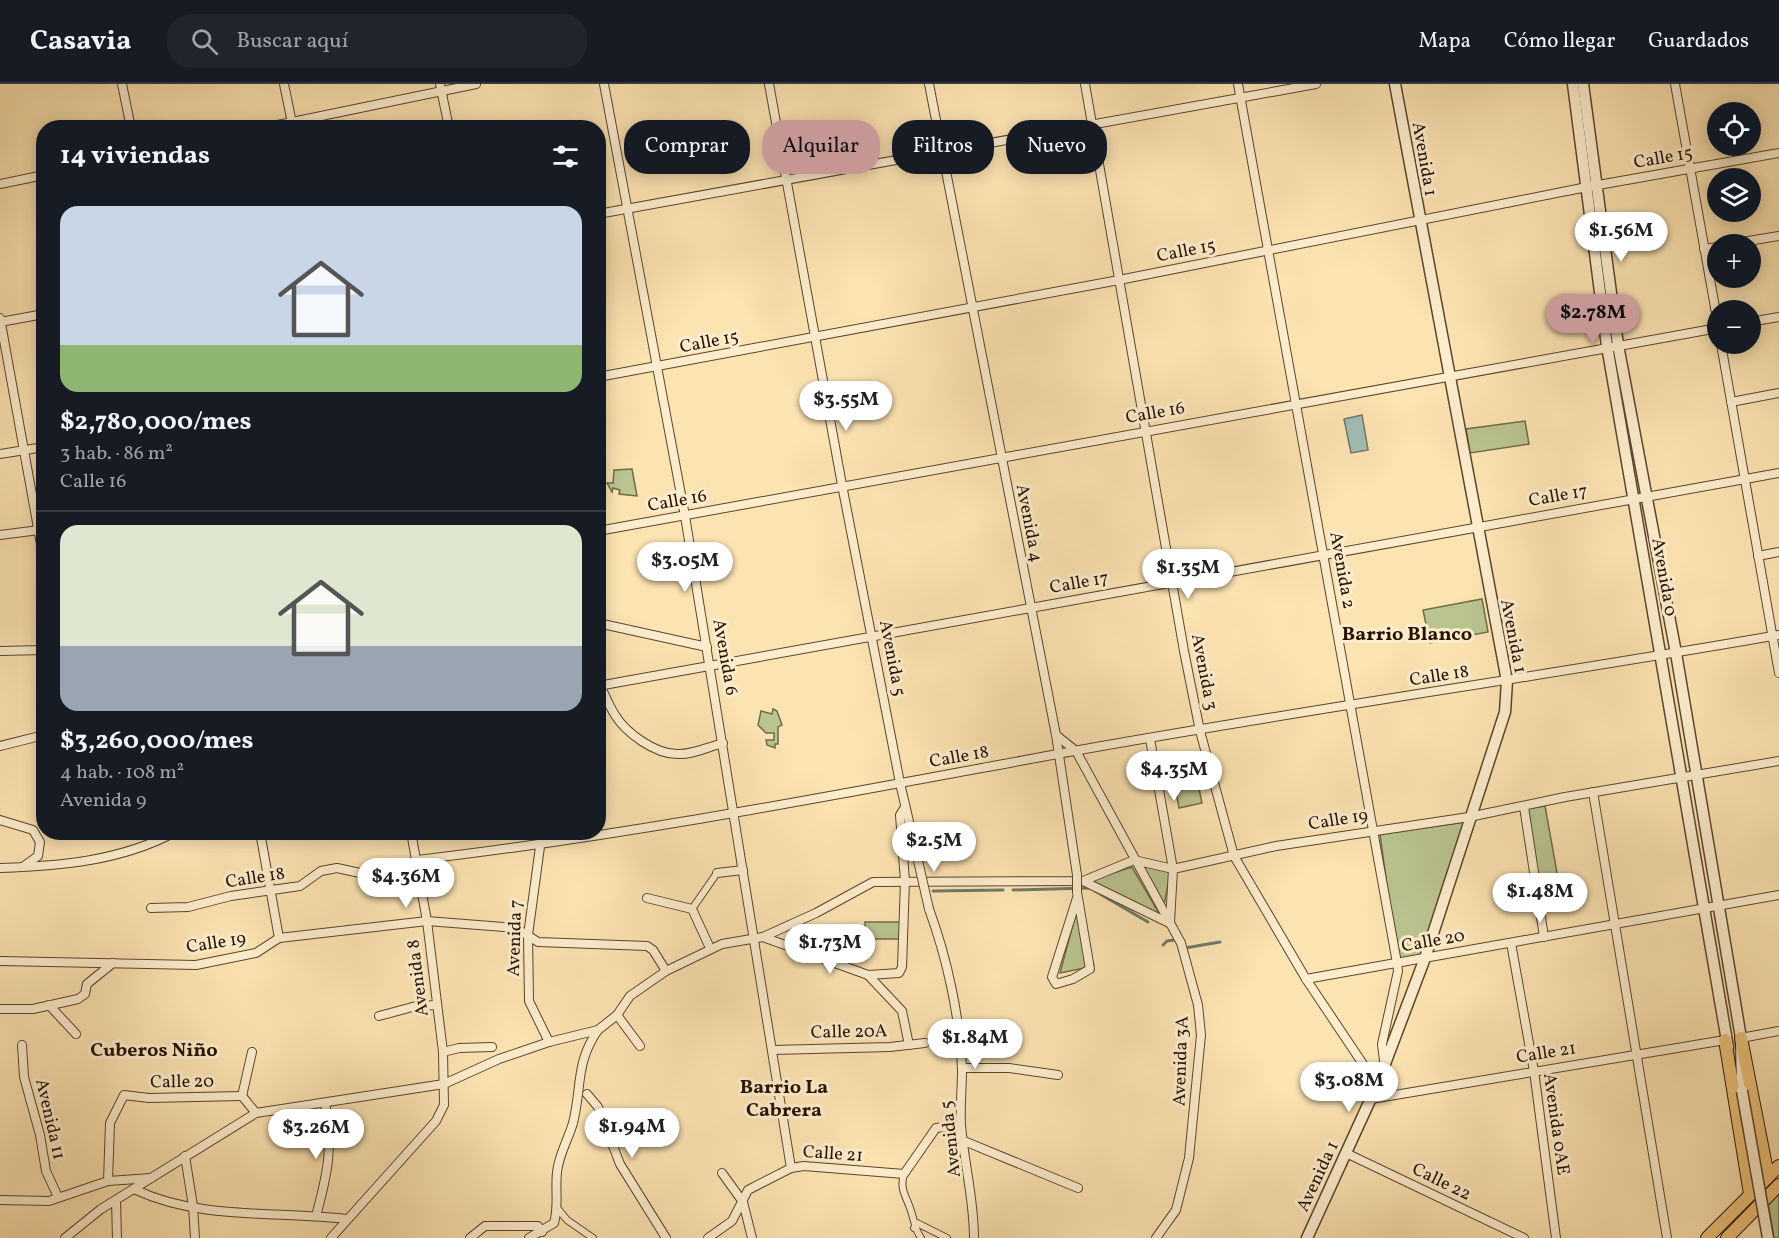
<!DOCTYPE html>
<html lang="es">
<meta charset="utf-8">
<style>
:root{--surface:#171b24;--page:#20242c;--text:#f1f3f6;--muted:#9ea1a6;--line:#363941;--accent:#c59692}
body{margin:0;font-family:Vollkorn,serif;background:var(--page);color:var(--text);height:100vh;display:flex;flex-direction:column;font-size:22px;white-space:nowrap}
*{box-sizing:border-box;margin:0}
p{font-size:20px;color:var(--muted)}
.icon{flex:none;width:33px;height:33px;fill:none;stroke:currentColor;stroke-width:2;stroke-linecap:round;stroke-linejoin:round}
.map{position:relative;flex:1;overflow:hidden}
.sheet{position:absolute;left:36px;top:36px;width:570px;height:720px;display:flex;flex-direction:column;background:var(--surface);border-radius:24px;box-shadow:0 3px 15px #0003}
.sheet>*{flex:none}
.hud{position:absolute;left:624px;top:36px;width:570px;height:54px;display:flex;gap:12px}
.controls{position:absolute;left:1707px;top:18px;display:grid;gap:12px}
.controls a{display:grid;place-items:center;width:54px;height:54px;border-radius:50%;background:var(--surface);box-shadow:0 3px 15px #0003;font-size:30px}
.price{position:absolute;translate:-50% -51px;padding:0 14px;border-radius:21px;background:#fff;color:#222;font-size:20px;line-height:39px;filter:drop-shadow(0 2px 3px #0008)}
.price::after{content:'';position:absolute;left:50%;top:36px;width:18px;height:14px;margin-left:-9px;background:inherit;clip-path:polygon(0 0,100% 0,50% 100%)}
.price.active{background:var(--accent);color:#111}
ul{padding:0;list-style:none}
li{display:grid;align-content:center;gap:12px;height:318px;padding:0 24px}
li+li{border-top:2px solid var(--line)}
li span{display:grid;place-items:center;height:186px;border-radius:18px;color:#555}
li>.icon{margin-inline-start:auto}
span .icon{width:108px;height:108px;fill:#fffc;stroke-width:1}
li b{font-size:26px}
h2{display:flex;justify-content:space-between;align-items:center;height:72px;padding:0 24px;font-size:26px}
.chip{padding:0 21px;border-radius:24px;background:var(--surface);box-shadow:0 3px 15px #0003;font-size:21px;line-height:54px}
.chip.active{background:var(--accent);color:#111}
header{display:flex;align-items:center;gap:36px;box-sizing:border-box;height:84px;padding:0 30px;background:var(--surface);border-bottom:2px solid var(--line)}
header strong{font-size:28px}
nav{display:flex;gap:33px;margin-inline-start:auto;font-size:21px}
.search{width:420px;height:54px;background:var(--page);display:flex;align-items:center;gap:15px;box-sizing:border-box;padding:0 21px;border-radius:24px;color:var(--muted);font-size:22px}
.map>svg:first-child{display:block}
.green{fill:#bac590;stroke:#6f6c48;stroke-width:1.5}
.water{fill:#a1bdb4;stroke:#6f796c;stroke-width:1.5}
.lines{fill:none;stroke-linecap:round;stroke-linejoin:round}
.stream{stroke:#6f796c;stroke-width:3}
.pedestrian-casing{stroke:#5a462d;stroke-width:8}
.minor-casing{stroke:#5a462d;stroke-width:10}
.tertiary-casing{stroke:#5a462d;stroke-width:13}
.primary-casing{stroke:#241201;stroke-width:14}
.pedestrian{stroke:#fdedcd;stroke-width:6}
.minor{stroke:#fdedcd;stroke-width:8}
.tertiary{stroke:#fdedcd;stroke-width:10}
.primary{stroke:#eec279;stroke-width:12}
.minor-bridge-casing{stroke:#5a462d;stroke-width:10;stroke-linecap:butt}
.tertiary-bridge-casing{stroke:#5a462d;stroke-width:13;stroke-linecap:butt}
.minor-bridge{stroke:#fdedcd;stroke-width:8}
.tertiary-bridge{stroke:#fdedcd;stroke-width:10}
.labels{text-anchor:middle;stroke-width:6;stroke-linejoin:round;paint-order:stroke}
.street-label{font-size:18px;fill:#241201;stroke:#fdedcd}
.neighbourhood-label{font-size:20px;font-weight:bold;fill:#241201;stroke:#fdedcd}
</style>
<header>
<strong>Casavia</strong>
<div class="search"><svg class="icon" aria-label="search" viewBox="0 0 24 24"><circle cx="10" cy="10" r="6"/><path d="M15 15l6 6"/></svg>Buscar aquí</div>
<nav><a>Mapa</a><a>Cómo llegar</a><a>Guardados</a></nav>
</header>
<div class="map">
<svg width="1779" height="1154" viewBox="0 0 1779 1154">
<rect width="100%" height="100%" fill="#fce3b2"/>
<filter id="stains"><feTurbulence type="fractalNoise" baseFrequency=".00333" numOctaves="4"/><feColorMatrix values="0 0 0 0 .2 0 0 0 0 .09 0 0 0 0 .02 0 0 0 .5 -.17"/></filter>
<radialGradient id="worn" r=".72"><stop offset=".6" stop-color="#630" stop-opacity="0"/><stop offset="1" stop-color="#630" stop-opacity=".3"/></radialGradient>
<g class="green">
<polygon points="1525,337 1529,360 1470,369 1466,345"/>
<polygon points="632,385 637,412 619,410 620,406 613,404 612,408 607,399 613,399 614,386"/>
<polygon points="1482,515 1488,548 1430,559 1423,526"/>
<polygon points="773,625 777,627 782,641 778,643 778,660 775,660 775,664 767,661 766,656 774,656 774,649 766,649 758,641 761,627 772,630"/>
<polygon points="1194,682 1202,719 1179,724 1172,685"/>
<polygon points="1545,722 1561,811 1540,816 1525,725"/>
<polygon points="1465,738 1421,872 1397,875 1380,750"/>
<polygon points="1138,777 1171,786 1164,821"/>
<polygon points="1132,783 1160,831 1088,797"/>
<polygon points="1078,822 1094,882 1060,889"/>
<rect x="865" y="838" width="36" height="17"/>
<polygon points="854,849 865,876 821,860"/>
<polygon points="1779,1106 1779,1154 1774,1154 1768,1118"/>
</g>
<polygon class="water" points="1362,331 1368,366 1351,369 1344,335"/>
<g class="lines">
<g class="stream">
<polyline points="1013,806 1089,804"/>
<polyline points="933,807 1003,806"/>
<polyline points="1095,807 1148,838"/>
<polyline points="1163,861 1167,857 1174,856"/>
<polyline points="1185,864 1220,858"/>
</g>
<g class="pedestrian-casing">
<g id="pedestrian">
<polyline points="692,825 717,789"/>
<path d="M904 1090C899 1106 907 1113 911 1127 915 1138 914 1144 921 1154"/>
<polyline points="558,1125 567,1136 593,1154"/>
<polyline points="914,1144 917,1139 947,1154"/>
</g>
</g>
<g class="minor-casing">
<g id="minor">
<polyline points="122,0 131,44"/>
<polyline points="284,0 293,44"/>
<polyline points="440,0 449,44"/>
<polyline points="604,0 685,432 791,1084"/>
<polyline points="769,0 842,401 900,699 914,759"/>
<polyline points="929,0 1056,651 1077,791"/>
<polyline points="1085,0 1184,567 1200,647 1234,772 1306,895 1377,1001"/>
<polyline points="1238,0 1397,879 1398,887 1382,960 1384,977"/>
<polyline points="1675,0 1718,240"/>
<polyline points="263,44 476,0"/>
<polyline points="0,100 44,91"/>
<polyline points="598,130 1316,0"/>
<polyline points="1730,160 1779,152"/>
<polyline points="1704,165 1718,163"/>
<polyline points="0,234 44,477"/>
<polyline points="0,238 44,230"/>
<polyline points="1750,238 1779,233"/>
<polyline points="1721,260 1779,589"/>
<polyline points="598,293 1119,196 1587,103 1779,69"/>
<polyline points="1731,318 1779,309"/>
<polyline points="0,370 44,363"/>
<polyline points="598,447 1718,244"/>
<polyline points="0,451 39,446"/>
<polyline points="1758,472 1779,468"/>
<polyline points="598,539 707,563"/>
<polyline points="0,567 44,566"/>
<path d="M600 601C605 611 609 622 615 631 626 649 655 670 677 670 692 671 708 663 723 659"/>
<polyline points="598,602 1779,389"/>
<polyline points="1056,651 1076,667 1181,859 1198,921 1201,951 1189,1074 1176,1126 1156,1154"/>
<polyline points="1150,655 1173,785 1170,838"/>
<polyline points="0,662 44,651"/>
<polyline points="1593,708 1667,1154"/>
<polyline points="1524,723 1544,853"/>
<polyline points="0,736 33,746 40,758 38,772 24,782"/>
<polyline points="260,748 279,854"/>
<polyline points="542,748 528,851 529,917 549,958"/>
<path d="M0 784C60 782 121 777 175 748"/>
<polyline points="717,789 743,786"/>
<polyline points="1083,797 1169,839"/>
<polyline points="647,814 692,825 710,864"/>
<polyline points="1077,814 1052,893 1056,900 1073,895 1090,885 1077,808"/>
<path d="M151 824 188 823 231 812 300 802 321 787 337 784 360 789 403 783 417 776C638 750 856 707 1074 667 1308 625 1544 592 1779 551"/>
<path d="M929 825C947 874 960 933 962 986 962 1004 960 1022 961 1041 964 1079 974 1115 974 1154"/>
<polyline points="763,853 868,891 899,889 902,883 905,797 900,731 905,723"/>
<polyline points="1511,859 1534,987 1556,1154"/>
<polyline points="0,877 196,881 256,869 279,854 427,837 516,844 538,858 647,862 653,866 666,887"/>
<polyline points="868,891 902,927 909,961"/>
<polyline points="1306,895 1779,811"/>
<polyline points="49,921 76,950"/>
<polyline points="0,925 33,925 78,915 85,910 87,900 113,879"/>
<polyline points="617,931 640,962"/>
<polyline points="379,932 416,922 437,921"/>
<polyline points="959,954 986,952"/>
<polyline points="1741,954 1779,947"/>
<polyline points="22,961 24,993 40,1051 46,1087 58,1113"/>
<polyline points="773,966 890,963 925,959"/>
<polyline points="443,968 459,964 492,963"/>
<polyline points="962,984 1009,984 1058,991"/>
<polyline points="587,1010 598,1023 620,1080 666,1154"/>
<polyline points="242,1012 252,968"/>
<polyline points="242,1012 256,1029"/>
<polyline points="1371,1015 1725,956"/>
<polyline points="964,1057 1078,1104"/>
<polyline points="1346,1069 1524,1154"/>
<polyline points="185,1072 193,1122 195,1154"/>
<polyline points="722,1089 743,1118 752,1154"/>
<polyline points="108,1097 110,1039 124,1011 149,1014 242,1012"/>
<path d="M136 1106C200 1136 277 1127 346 1135"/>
<polyline points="0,1116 49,1117 108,1097 151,1094"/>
<polyline points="116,1117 117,1154"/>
<path d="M316 1132C327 1092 334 1061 325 1019"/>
<polyline points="65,1154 101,1125 256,1029 444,1000 499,975 549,958 598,946 617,931 630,912 666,887 722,860 763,853 816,829 873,798 1083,797 1134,776 1173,785 1276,762 1469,733 1565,713 1779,677"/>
<polyline points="331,1154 436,1037 444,1021 443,968 427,837 411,748"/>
<polyline points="470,1154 485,1142 538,1142 542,1148"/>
<path d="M529 1154 554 1139C559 1122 555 1106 557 1088 559 1070 568 1056 573 1039 582 1004 575 979 598 946"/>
<polyline points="708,1154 732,1137 748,1106 791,1084 804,1082 904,1090 936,1044 961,1041"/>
</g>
</g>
<g class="tertiary-casing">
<g id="tertiary">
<polyline points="1573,0 1607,262 1728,963"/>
<polyline points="1583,0 1618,261 1676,569 1741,954 1742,1007"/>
<polyline points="1307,1154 1377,1001 1425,874 1505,628 1507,597 1395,0"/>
</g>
</g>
<g class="primary-casing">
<g id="primary">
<polyline points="1741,954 1768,1092"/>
<polyline points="1725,956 1750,1110"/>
<polyline points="1707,1154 1779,1082"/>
<polyline points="1727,1154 1779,1101"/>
</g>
</g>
<use href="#pedestrian" class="pedestrian"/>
<use href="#minor" class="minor"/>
<use href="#tertiary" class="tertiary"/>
<use href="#primary" class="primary"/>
<g class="minor-bridge-casing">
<g id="minor-bridge">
<polyline points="914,759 929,825"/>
<polyline points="1077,791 1077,808"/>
</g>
</g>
<g class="tertiary-bridge-casing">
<polyline id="tertiary-bridge" points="1742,1007 1768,1154"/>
</g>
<use href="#minor-bridge" class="minor-bridge"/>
<use href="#tertiary-bridge" class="tertiary-bridge"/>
</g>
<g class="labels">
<g class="street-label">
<text transform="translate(1663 73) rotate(-10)" y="6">Calle 15</text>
<text transform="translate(1425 75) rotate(80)" y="6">Avenida 1</text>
<text transform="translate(1186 166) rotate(-11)" y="6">Calle 15</text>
<text transform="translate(709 257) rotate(-11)" y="6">Calle 15</text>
<text transform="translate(1155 328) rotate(-10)" y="6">Calle 16</text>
<text transform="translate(1558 411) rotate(-10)" y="6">Calle 17</text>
<text transform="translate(677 416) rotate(-10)" y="6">Calle 16</text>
<text transform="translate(1030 439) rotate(79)" y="6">Avenida 4</text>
<text transform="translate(1343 486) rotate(80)" y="6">Avenida 2</text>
<text transform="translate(1665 493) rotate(80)" y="6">Avenida 0</text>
<text transform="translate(1079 498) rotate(-10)" y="6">Calle 17</text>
<text transform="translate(1514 552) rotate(79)" y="6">Avenida 1</text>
<text transform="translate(726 573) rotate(80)" y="6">Avenida 6</text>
<text transform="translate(893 574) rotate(79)" y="6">Avenida 5</text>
<text transform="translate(1205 588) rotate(79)" y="6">Avenida 3</text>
<text transform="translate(1439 591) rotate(-9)" y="6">Calle 18</text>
<text transform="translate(959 672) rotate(-10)" y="6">Calle 18</text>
<text transform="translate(1338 735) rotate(-9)" y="6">Calle 19</text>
<text transform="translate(255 793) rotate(-9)" y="6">Calle 18</text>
<text transform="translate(514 854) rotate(-88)" y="6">Avenida 7</text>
<text transform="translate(1433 856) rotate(-10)" y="6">Calle 20</text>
<text transform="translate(216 858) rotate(-9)" y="6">Calle 19</text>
<text transform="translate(417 894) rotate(-97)" y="6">Avenida 8</text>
<text transform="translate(849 947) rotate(-1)" y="6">Calle 20A</text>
<text transform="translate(1546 968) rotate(-9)" y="6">Calle 21</text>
<text transform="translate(1180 977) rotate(-88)" y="6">Avenida 3A</text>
<text transform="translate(182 997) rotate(-1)" y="6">Calle 20</text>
<text transform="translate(51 1035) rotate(77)" y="6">Avenida 11</text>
<text transform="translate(1557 1040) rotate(82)" y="6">Avenida 0AE</text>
<text transform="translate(950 1055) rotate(-96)" y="6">Avenida 5</text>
<text transform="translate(833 1069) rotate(4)" y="6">Calle 21</text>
<text transform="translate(1317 1092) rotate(-65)" y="6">Avenida 1</text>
<text transform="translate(1442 1097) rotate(26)" y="6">Calle 22</text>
</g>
<g class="neighbourhood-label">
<text x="1407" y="556">Barrio Blanco</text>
<text x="154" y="972">Cuberos Niño</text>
<text x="784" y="1009">Barrio La<tspan x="784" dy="23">Cabrera</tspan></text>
</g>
</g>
<rect width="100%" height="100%" filter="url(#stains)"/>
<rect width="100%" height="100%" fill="url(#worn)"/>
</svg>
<div class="controls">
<a><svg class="icon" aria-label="locate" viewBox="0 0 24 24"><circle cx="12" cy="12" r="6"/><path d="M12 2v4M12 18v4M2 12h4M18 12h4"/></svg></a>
<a><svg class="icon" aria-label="layers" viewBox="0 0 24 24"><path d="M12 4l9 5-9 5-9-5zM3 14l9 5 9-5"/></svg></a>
<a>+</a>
<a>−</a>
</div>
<b class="price" style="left:1621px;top:179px">$1.56M</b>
<b class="price active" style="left:1593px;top:261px">$2.78M</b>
<b class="price" style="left:846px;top:348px">$3.55M</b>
<b class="price" style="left:685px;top:509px">$3.05M</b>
<b class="price" style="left:1188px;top:516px">$1.35M</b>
<b class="price" style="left:1174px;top:718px">$4.35M</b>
<b class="price" style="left:934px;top:789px">$2.5M</b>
<b class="price" style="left:406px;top:825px">$4.36M</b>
<b class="price" style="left:1540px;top:840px">$1.48M</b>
<b class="price" style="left:830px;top:891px">$1.73M</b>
<b class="price" style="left:975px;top:986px">$1.84M</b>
<b class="price" style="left:1349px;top:1029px">$3.08M</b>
<b class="price" style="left:632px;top:1075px">$1.94M</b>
<b class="price" style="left:316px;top:1076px">$3.26M</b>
<div class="hud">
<a class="chip">Comprar</a>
<a class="chip active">Alquilar</a>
<a class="chip">Filtros</a>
<a class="chip">Nuevo</a>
</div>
<section class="sheet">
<h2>14 viviendas<svg class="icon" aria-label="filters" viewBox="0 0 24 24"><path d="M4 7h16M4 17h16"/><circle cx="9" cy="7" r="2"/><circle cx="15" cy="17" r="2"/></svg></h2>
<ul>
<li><span style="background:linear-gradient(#c9d6e8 75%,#8fb573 0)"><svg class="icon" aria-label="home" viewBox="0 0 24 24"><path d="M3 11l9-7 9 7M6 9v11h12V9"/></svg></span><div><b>$2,780,000/mes</b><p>3 hab. · 86 m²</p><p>Calle 16</p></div></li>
<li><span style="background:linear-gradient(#dfe7d0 65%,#9aa5b1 0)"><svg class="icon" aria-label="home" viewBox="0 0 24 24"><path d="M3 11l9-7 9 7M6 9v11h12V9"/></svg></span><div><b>$3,260,000/mes</b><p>4 hab. · 108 m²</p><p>Avenida 9</p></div></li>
</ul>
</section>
</div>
